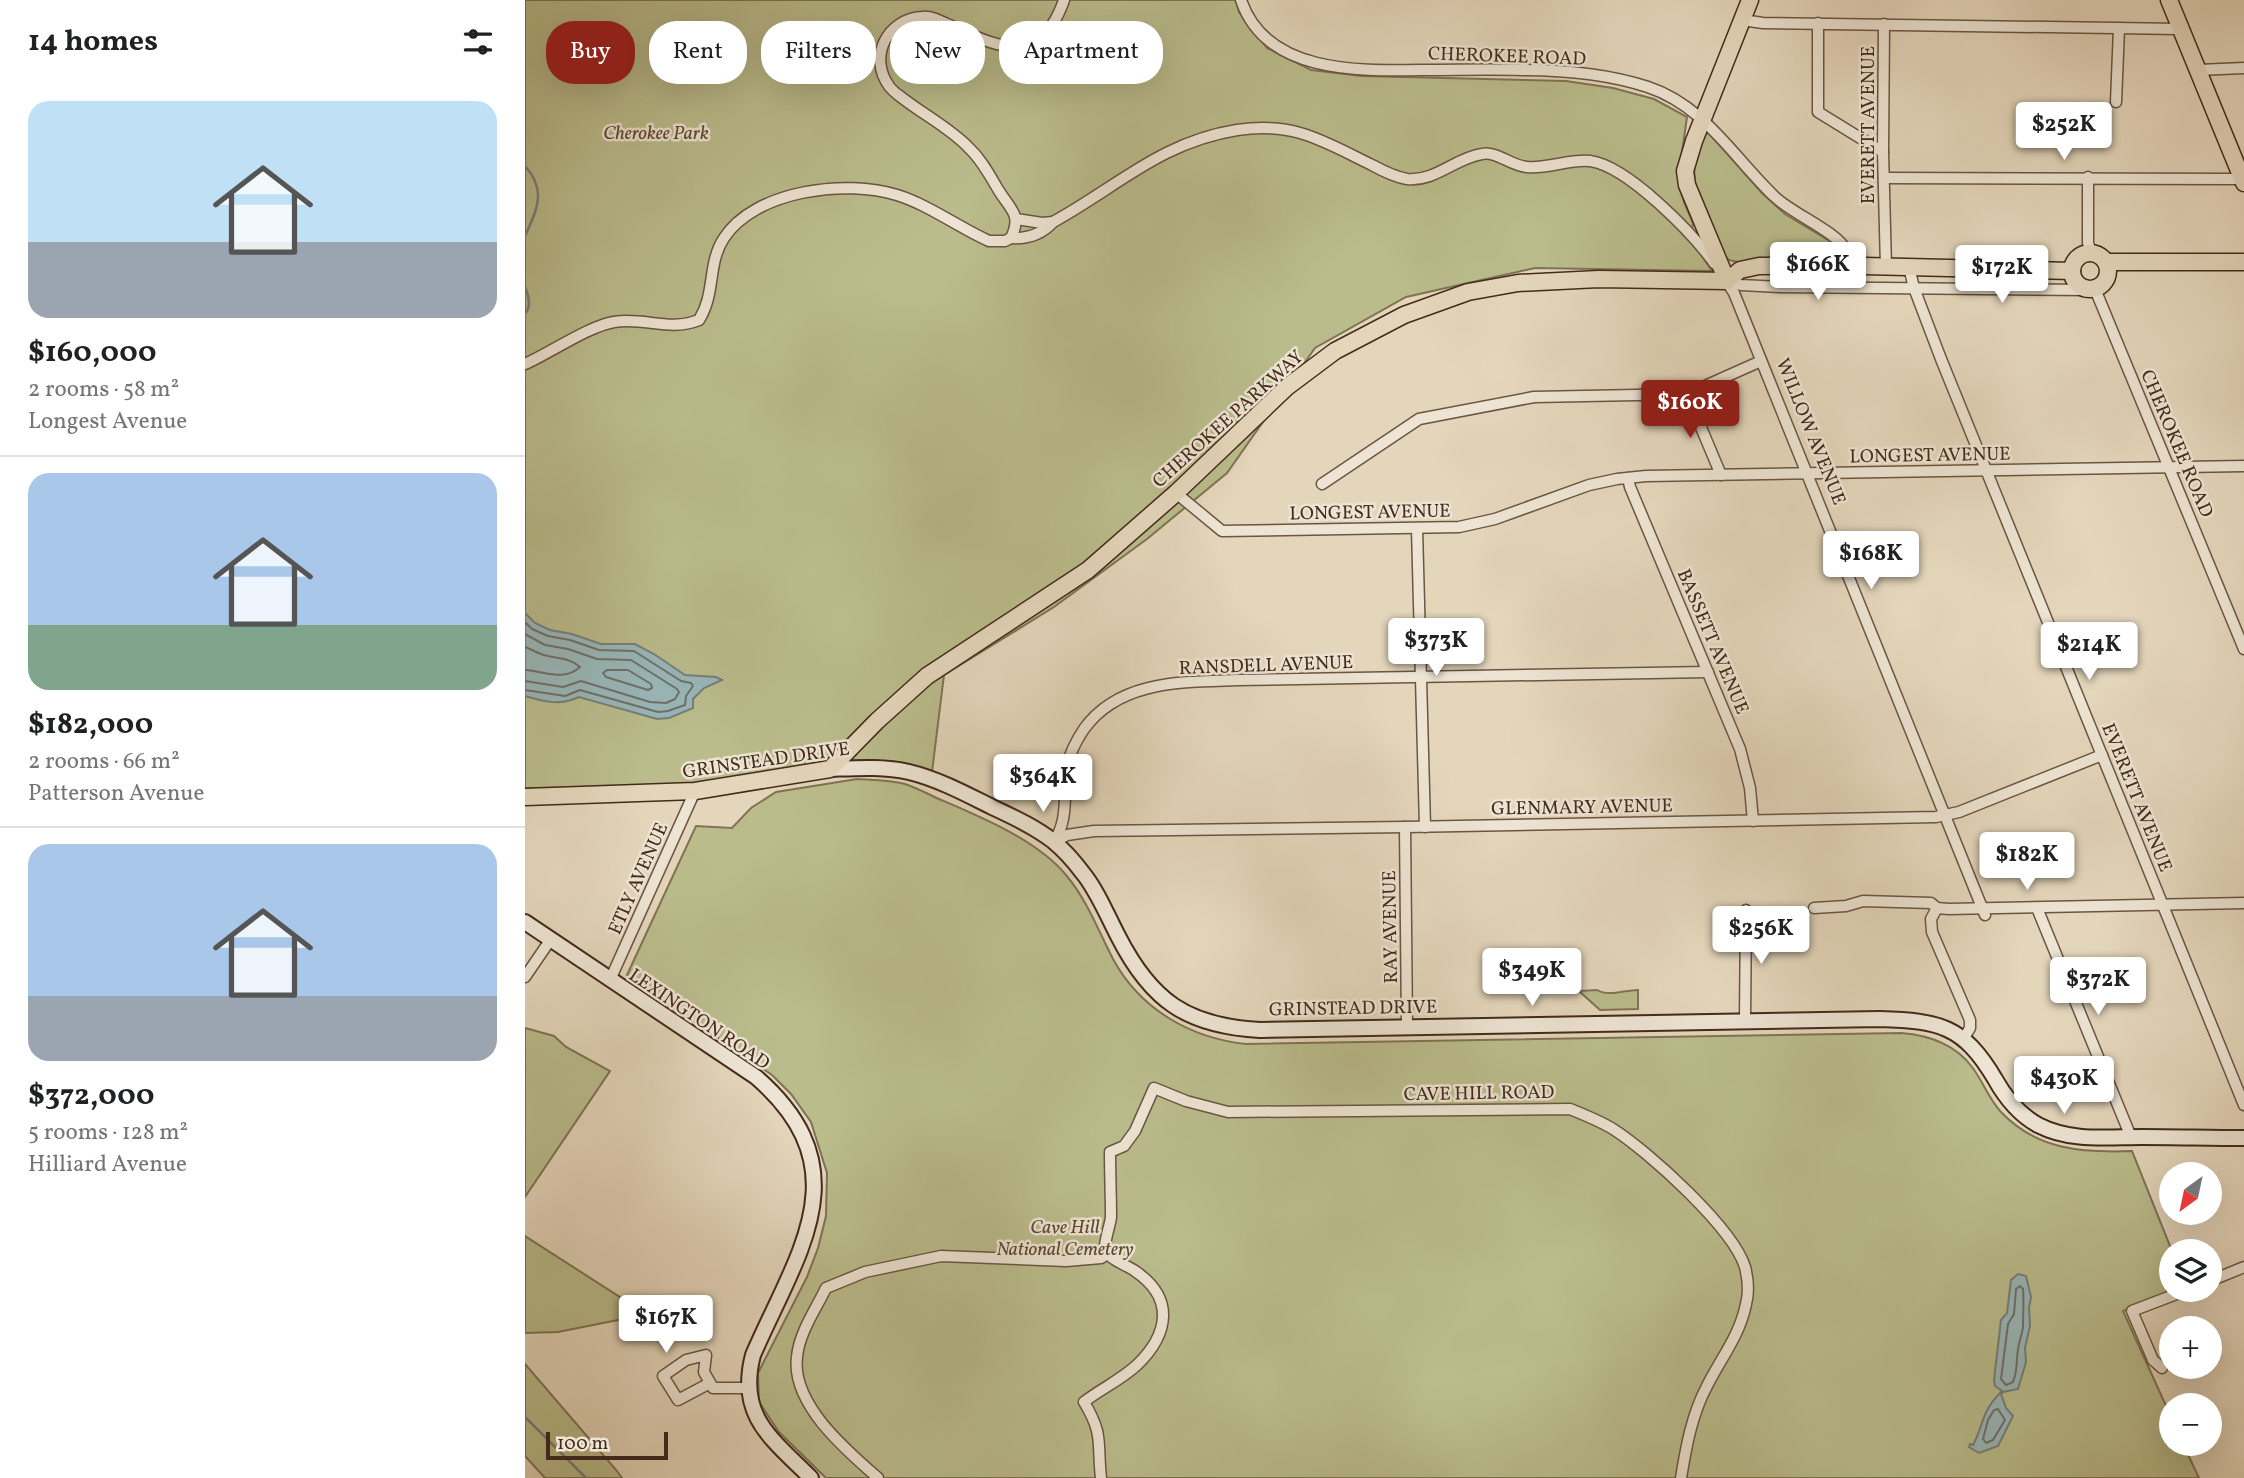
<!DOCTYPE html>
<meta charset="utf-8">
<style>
:root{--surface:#fff;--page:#f6f6f6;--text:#202124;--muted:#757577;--line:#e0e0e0;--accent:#8f2418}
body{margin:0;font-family:Vollkorn,serif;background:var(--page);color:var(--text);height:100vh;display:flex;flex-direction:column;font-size:26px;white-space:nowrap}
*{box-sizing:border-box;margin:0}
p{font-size:23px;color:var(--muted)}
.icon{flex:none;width:38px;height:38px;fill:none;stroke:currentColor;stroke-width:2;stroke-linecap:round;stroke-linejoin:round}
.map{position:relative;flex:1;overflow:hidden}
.side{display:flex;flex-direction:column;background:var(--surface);width:525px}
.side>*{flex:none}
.top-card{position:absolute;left:21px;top:21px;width:665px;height:63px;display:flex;gap:14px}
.needle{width:46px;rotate:213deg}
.buttons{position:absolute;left:1634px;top:1162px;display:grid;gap:14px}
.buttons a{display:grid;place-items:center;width:63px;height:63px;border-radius:50%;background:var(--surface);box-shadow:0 7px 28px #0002;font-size:35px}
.scale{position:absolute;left:21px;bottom:18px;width:122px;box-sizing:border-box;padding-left:7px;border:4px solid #442a1b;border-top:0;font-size:19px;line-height:24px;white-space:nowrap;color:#442a1b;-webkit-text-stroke:5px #ede4d3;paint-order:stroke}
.price{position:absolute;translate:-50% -60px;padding:0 16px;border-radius:7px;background:#fff;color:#222;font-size:23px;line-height:46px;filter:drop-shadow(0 2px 4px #0008)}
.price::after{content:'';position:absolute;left:50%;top:42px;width:21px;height:16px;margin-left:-10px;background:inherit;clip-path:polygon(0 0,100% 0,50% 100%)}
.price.selected{background:var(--accent);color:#fff}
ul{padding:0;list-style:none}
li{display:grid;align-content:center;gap:14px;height:371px;padding:0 28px}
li+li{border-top:2px solid var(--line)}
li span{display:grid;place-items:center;height:217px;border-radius:21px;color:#555}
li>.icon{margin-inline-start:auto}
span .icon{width:126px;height:126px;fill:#fffc;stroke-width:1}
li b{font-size:30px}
h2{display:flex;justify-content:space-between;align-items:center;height:84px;padding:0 28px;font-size:30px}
.tag{padding:0 24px;border-radius:28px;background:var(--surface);box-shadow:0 7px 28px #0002;font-size:24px;line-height:63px}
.tag.selected{background:var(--accent);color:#fff}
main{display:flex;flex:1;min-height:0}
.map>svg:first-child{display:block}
.green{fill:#babc8c;stroke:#7f7354;stroke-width:2}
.water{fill:#98b7b9;stroke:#767f7a;stroke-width:2}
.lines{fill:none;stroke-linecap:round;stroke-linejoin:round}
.shore{stroke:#6e706a;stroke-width:2}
.stream{stroke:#767f7a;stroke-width:2.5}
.minor-casing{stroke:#6c5543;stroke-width:13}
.secondary-casing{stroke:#442a1b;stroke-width:18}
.primary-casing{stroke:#442a1b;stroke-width:19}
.minor{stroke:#ede4d3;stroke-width:10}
.secondary{stroke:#ede4d3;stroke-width:14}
.primary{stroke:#e4d6bb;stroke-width:16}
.labels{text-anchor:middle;stroke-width:5;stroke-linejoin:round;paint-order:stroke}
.street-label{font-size:19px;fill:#442a1b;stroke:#ede4d3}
.park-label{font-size:19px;font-style:italic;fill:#5c4732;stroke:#ede4d3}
</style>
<main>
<section class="side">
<h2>14 homes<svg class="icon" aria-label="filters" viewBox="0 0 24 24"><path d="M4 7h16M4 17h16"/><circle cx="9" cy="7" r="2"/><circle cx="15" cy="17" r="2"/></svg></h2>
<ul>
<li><span style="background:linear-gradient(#bfe0f5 65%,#9aa5b1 0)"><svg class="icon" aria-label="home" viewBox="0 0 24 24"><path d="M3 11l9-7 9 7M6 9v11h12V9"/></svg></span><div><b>$160,000</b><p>2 rooms · 58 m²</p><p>Longest Avenue</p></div></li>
<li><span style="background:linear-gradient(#a9c7e8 70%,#7fa58c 0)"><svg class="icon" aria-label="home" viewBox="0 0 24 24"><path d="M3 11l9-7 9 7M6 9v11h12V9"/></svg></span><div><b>$182,000</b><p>2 rooms · 66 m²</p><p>Patterson Avenue</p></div></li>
<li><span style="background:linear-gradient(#a9c7e8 70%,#9aa5b1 0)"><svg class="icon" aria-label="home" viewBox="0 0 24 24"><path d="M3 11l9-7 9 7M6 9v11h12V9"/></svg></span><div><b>$372,000</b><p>5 rooms · 128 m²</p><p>Hilliard Avenue</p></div></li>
</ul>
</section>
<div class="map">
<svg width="1719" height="1478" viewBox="0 0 1719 1478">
<rect width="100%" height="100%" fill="#e4d6bb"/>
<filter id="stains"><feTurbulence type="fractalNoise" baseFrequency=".00286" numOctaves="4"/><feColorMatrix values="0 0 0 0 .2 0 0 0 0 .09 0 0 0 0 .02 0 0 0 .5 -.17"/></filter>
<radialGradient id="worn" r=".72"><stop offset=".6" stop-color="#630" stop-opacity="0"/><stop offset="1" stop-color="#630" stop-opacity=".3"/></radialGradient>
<g class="green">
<path d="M0 0H711L714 12 742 48 786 70 837 76 1041 81 1088 88 1129 99 1162 117 1153 181 1159 202 1168 223 1166 240 1187 271 1010 268 881 297 790 348 702 473 622 539 529 607 419 675 407 772C387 767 366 761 345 760 289 759 236 776 181 783 121 790 60 787 0 788Z"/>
<path d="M1183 132 1237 193 1260 214 1311 245 1313 251 1311 256 1307 258H1256L1213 262 1204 260 1198 255C1181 217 1152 171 1183 132Z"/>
<path d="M332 779C348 780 365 780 380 784 392 788 403 794 414 799 456 817 512 840 541 875 562 900 573 930 588 959 615 1009 665 1038 721 1044L1376 1033C1402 1035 1430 1044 1447 1067 1458 1081 1463 1098 1476 1112 1512 1150 1558 1153 1607 1151L1647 1251 1648 1290 1598 1311 1647 1419V1444H1658L1674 1478H301L254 1432 234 1402 233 1373 282 1277 293 1248 301 1216 302 1173 286 1122 266 1094 247 1075 102 975 171 826 207 828 226 808 251 792Z"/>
<path d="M1072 990C1084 997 1099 990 1113 990V1009L1075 1010 1054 991Z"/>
<polygon points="0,1028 29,1036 41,1047 85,1071 0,1197"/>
<polygon points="0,1236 115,1310 108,1317 33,1332 0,1333"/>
<polygon points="0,1364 92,1471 97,1478 20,1478 0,1456"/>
</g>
<g class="water">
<path d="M0 613 10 623 25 630 47 634 76 644H110L129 654 160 675 191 677 197 680 179 688 168 699V708L144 718 132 719 54 697C35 706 20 702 0 696Z"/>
<path d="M1493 1274 1501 1276 1506 1297 1504 1308 1505 1326 1500 1348 1501 1362 1493 1389 1478 1392 1476 1394 1481 1408 1488 1416 1473 1446 1454 1453 1444 1447 1445 1444 1448 1445C1460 1422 1455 1413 1477 1391L1470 1386 1469 1380 1476 1320 1482 1313 1486 1280Z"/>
</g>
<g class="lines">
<g class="shore">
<polyline points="0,622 7,629 23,636 45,640 74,650 109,651 156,681 166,683 168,686 161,696 160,705 143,711 133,712 55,690 40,696 0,690"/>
<polyline points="0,634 20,645 43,649 72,659 106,660 152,689 154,692 150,699 141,703 125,702 56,681 38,687 0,681"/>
<path d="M0 647C5 649 11 652 16 654 29 659 45 657 55 667 39 682 19 671 0 670"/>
<polygon points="82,670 103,670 126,684 127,688 123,690 81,677 78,673"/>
<path d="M1495 1286 1498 1289C1499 1298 1498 1317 1498 1327 1497 1335 1494 1342 1493 1349 1491 1361 1493 1370 1488 1382L1481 1385 1476 1379 1483 1324 1489 1314 1491 1289Z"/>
<polygon points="1473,1409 1480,1420 1468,1440 1461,1443 1458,1439 1463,1420 1469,1410"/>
</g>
<g class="stream">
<path d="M0 166C22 190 12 210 0 236"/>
<path d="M0 287C4 296 7 306 0 314"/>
<polyline points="0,1417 61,1478"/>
</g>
<g class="minor-casing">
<g id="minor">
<path d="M716 0C741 75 837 71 901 70 933 70 965 69 997 70 1038 70 1083 74 1123 87 1180 106 1208 157 1250 197 1268 214 1312 232 1321 250 1324 255 1324 261 1324 266"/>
<polyline points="1217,20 1238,23 1655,29"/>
<polyline points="1293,23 1293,112 1358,152"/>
<polyline points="1359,24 1358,152 1361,267"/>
<polyline points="1673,70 1719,68"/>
<polyline points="1591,102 1594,28"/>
<polyline points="1563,177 1563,243 1566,252"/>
<polyline points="1359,178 1717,179"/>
<polyline points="491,219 517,223 528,222"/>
<path d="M486 238C502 239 517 234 528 222 592 187 636 142 712 130 733 127 754 127 775 133 800 140 824 154 847 165 858 171 870 177 882 179 910 182 930 158 957 154 972 151 986 166 1002 167 1023 169 1044 159 1065 161 1103 166 1168 234 1190 264"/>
<polyline points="1384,267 1389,288 1416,359 1719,1105"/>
<polyline points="1199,277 1209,293 1460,915"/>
<polyline points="1202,281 1216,285 1255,287 1565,290"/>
<polyline points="1570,289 1719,649"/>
<path d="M0 364C25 353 64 326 89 322 120 317 144 332 174 320 191 293 182 264 199 238 230 190 322 179 372 195 404 205 433 227 464 241H480L486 238C497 215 486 210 474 191 465 176 457 160 444 148 426 129 401 116 380 100 375 96 368 92 364 86 343 57 362 19 397 17 406 16 414 20 422 24 449 35 479 55 508 41 525 33 533 17 539 0"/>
<polyline points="1162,394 1196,475"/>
<polyline points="1103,478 1105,487 1215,749 1225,788 1228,821"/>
<polyline points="797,484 894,419 1009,397 1162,394 1236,361"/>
<polyline points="651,493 697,531 934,527 970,519 1064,485 1092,479 1121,476 1719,466"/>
<polyline points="892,529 900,827"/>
<polyline points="880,827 882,1027"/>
<path d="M529 841C544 820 538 793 542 768 544 754 551 741 559 729 594 680 658 682 712 680L1183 672"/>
<polyline points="529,842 542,835 569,831 880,827 1411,817 1434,812 1577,755"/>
<polyline points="1289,908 1321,906 1338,901 1406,903 1412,908 1424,909 1719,903"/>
<polyline points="1412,908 1406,919 1407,932 1445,1020 1445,1028 1439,1038"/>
<polyline points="1512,908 1606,1137"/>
<polyline points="0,977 26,939"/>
<polyline points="85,980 170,791"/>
<polyline points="1220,1021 1221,910"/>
<polyline points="1685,1281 1719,1267"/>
<polyline points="1637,1368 1628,1360 1607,1311 1662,1290"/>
<polyline points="185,1383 153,1400 138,1376 161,1360 181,1355 179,1372 188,1388 223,1388"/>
<path d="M353 1478C321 1450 266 1404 272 1357 274 1333 291 1309 301 1288L340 1272 416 1256 541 1261 576 1258 582 1254"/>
<path d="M576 1478C572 1443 579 1435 559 1402 576 1389 597 1379 612 1365 644 1334 650 1298 610 1271 602 1265 582 1259 580 1249 579 1242 585 1226 586 1217 586 1196 585 1174 585 1152L599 1146 610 1131 629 1088 661 1101 703 1112 1045 1109C1060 1115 1075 1121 1088 1129 1124 1152 1208 1228 1220 1267 1223 1279 1224 1293 1221 1304 1215 1335 1196 1358 1182 1386 1167 1414 1161 1447 1156 1478"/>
</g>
</g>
<g class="secondary-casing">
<g id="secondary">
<path d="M305 769C332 768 358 766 384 772 413 779 441 794 467 807 488 817 510 827 528 841 539 850 548 860 557 872 572 890 582 915 593 936 626 1001 662 1026 735 1030L1355 1019C1414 1021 1438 1025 1470 1079 1480 1097 1493 1114 1513 1125 1546 1142 1582 1137 1617 1137 1651 1137 1685 1138 1719 1138"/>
<path d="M0 922 231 1077C338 1170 272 1253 228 1355 212 1416 247 1439 286 1478"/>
</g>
</g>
<g class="primary-casing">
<g id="primary">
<polyline points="1644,0 1719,183"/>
<circle cx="1565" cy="271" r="18"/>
<polyline points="1582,262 1719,262"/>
<polyline points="1202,281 1162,185 1160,171 1169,141 1225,0"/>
<polyline points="0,797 170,791 305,769 352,721 402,676 563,570 651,493 762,387 810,351 879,315 943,292 993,283 1074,279 1202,281 1215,270 1234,266 1297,265 1547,271"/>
</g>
</g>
<use href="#minor" class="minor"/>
<use href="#secondary" class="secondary"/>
<use href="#primary" class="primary"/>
</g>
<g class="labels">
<g class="street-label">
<text transform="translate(982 55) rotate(2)" y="7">CHEROKEE ROAD</text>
<text transform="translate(1342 125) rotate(-90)" y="7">EVERETT AVENUE</text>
<text transform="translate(702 418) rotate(-42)" y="7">CHEROKEE PARKWAY</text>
<text transform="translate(1287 431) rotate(68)" y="7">WILLOW AVENUE</text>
<text transform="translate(1653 443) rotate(67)" y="7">CHEROKEE ROAD</text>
<text transform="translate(1405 454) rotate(-1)" y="7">LONGEST AVENUE</text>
<text transform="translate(845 511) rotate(-1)" y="7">LONGEST AVENUE</text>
<text transform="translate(1189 641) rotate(67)" y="7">BASSETT AVENUE</text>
<text transform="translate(741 664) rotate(-2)" y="7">RANSDELL AVENUE</text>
<text transform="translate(241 759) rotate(-8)" y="7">GRINSTEAD DRIVE</text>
<text transform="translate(1613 797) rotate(68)" y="7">EVERETT AVENUE</text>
<text transform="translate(1057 806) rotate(-1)" y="7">GLENMARY AVENUE</text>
<text transform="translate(112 878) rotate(-66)" y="7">ETLY AVENUE</text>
<text transform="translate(864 927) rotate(-91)" y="7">RAY AVENUE</text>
<text transform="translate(828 1007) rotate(-1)" y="7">GRINSTEAD DRIVE</text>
<text transform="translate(175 1018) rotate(34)" y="7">LEXINGTON ROAD</text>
<text transform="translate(954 1092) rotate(-1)" y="7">CAVE HILL ROAD</text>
</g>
<g class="park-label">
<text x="131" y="139">Cherokee Park</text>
<text x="540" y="1233">Cave Hill<tspan x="540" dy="22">National Cemetery</tspan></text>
</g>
</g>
<rect width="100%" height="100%" filter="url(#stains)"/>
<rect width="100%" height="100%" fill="url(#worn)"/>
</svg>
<div class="buttons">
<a><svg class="needle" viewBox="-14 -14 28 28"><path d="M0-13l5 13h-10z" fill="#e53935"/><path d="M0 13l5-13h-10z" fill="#757577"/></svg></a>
<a><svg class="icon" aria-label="layers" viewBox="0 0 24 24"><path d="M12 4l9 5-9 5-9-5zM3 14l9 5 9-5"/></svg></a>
<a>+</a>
<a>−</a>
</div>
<div class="scale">100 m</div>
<b class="price" style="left:1539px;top:162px">$252K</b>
<b class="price" style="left:1293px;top:302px">$166K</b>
<b class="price" style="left:1477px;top:305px">$172K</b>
<b class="price selected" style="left:1165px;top:440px">$160K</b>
<b class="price" style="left:1346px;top:591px">$168K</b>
<b class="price" style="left:911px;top:678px">$373K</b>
<b class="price" style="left:1564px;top:682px">$214K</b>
<b class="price" style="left:518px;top:814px">$364K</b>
<b class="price" style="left:1502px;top:892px">$182K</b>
<b class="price" style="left:1236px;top:966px">$256K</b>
<b class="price" style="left:1007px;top:1008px">$349K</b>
<b class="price" style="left:1573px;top:1017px">$372K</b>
<b class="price" style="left:1539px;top:1116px">$430K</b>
<b class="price" style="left:141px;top:1355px">$167K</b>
<div class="top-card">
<a class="tag selected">Buy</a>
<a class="tag">Rent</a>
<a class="tag">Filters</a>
<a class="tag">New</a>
<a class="tag">Apartment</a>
</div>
</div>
</main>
